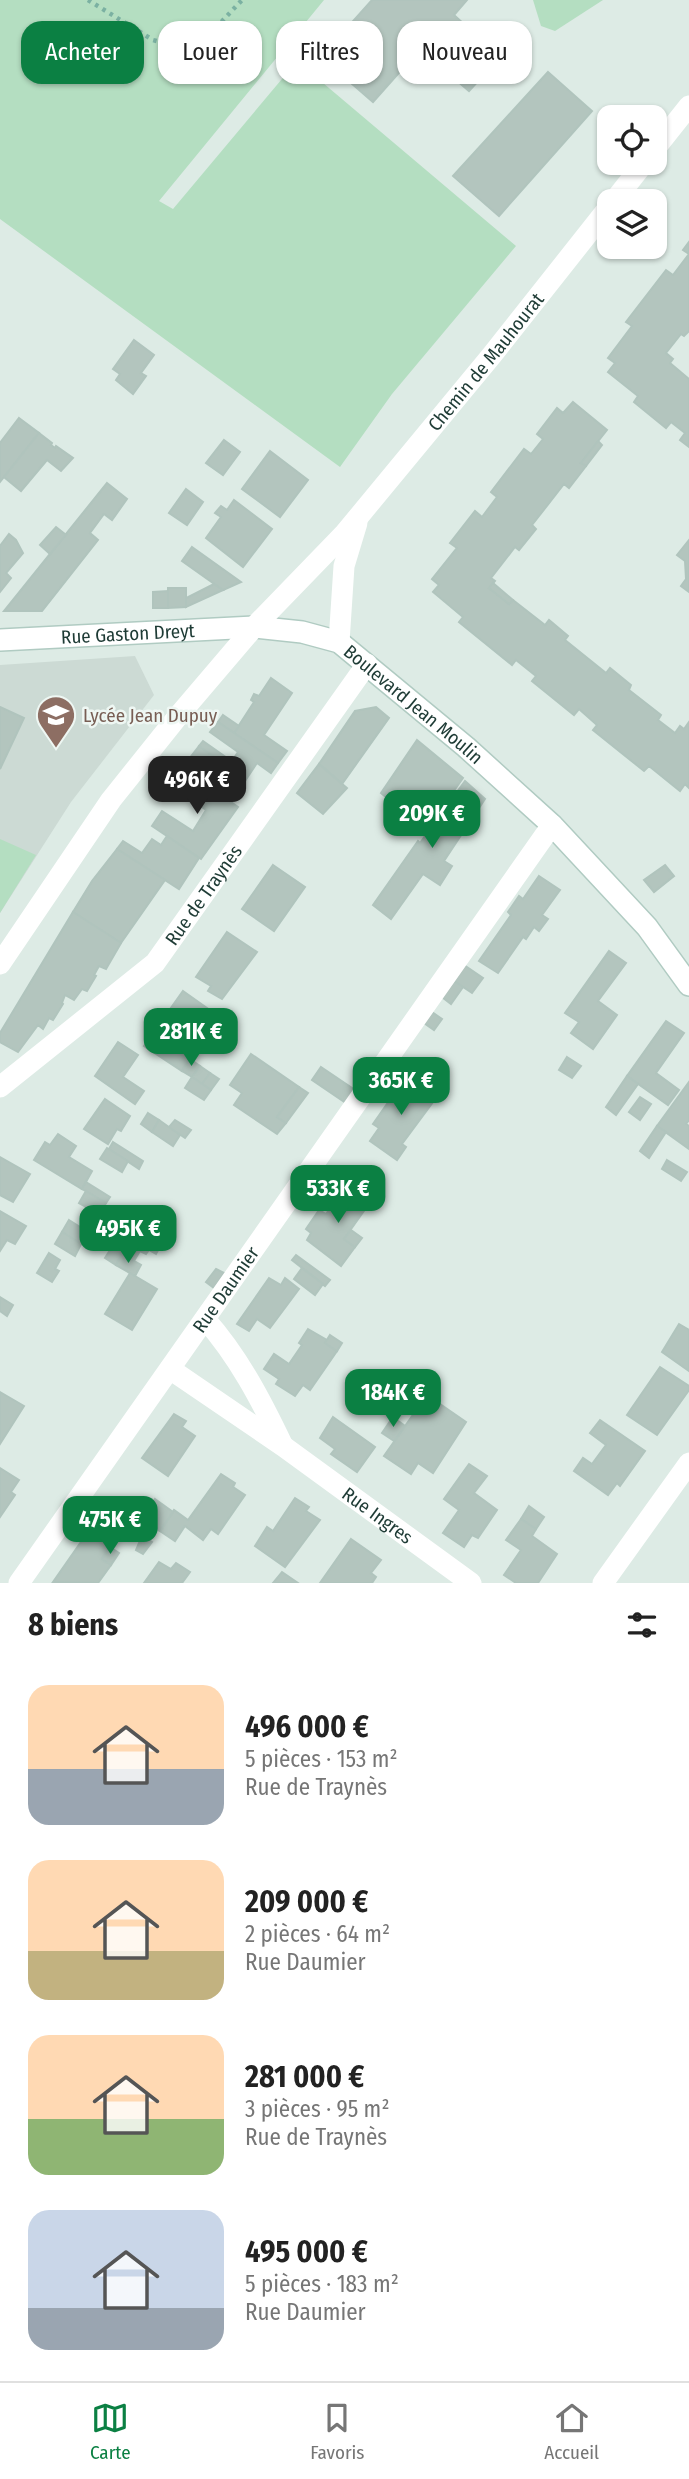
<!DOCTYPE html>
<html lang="fr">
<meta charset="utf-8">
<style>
:root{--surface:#fff;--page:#f2f2f2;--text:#222;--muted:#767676;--line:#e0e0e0;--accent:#0b8043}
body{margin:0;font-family:"Fira Sans Condensed",sans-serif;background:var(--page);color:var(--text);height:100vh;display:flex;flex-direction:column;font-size:26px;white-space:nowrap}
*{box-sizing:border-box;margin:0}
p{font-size:23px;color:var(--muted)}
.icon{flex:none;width:38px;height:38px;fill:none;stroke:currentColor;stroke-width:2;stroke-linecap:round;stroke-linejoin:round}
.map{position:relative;height:1583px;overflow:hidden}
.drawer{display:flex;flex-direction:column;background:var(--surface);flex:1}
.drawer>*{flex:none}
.guide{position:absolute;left:21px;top:21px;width:648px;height:63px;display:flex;gap:14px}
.tools{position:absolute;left:597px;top:105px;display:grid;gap:14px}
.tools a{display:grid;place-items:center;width:70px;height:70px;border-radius:14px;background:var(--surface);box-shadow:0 2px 5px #0004;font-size:35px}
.price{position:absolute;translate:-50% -60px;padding:0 16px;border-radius:14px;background:var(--accent);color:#fff;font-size:23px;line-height:46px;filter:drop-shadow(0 2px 4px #0008)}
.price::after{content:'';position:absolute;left:50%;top:42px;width:21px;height:16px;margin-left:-10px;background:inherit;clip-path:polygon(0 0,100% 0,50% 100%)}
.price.current{background:#222;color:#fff}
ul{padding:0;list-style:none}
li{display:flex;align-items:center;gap:21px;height:175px;padding:0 28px}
li span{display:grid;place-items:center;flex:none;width:196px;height:140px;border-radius:21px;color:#555}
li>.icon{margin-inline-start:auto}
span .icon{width:84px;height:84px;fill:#fffc;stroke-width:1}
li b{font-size:30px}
h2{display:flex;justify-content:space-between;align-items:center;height:84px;padding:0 28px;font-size:30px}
.tag{padding:0 24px;border-radius:21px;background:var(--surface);box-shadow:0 2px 5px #0004;font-size:24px;line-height:63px}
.tag.current{background:var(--accent);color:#fff}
.tabs{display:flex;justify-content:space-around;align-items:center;height:98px;border-top:2px solid var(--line);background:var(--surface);font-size:19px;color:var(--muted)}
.tabs a{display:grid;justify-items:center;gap:4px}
.tabs .current{color:var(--accent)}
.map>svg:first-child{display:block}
.built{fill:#ccdad4}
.green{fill:#b4dec1}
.building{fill:#b3c5be;stroke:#b0c4bd;stroke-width:2}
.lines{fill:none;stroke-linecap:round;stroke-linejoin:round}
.secondary-casing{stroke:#b0cbc2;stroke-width:24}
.path{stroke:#7bb1a2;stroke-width:4.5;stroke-dasharray:3.5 5;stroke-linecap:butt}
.street{stroke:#fff;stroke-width:21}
.secondary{stroke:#fff;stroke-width:21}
.labels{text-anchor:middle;stroke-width:5;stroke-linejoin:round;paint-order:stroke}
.street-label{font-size:19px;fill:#1e3b35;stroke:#eef7f3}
.education-label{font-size:19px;fill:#785e54;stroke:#eef7f3;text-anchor:start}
</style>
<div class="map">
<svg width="689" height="1583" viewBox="0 0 689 1583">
<rect width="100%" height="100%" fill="#ddebe5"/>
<polygon class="built" points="135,656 154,695 71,802 0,913 0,665"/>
<g class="green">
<polygon points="0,0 324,0 159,201 173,209 297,61 516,246 392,394 340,467 0,219"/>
<polygon points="533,0 603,0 555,31 541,26"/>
<polygon points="0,839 36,855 0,913"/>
</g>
<g class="building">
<polygon points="372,0 467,0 454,15 500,57 469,91 420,49 373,102 321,57"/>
<polygon points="548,72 592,111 499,216 453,176"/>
<polygon points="689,242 689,331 684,336 681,334 666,353 673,359 670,363 689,379 689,447 680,440 685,433 671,422 666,428 634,402 638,396 608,372 615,363 608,358 632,326 626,322 666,270 673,275 689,254 683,250"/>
<polygon points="134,340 154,355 141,373 146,376 133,394 116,380 120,374 113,369"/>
<polygon points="573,402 607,430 581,463 586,466 569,488 564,484 532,525 536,529 519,550 515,547 491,578 495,581 489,588 509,604 513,600 545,625 549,620 568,636 565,640 606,673 610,668 631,685 629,690 661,715 658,720 675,733 680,726 684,729 689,722 689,788 685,784 680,791 649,766 644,771 593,730 597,725 579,709 574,715 532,681 536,676 516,660 512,665 459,622 463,617 433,592 439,585 432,579 457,548 450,543 475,511 482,517 497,497 491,492 524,449 531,454 543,439 537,434 557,408 563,413"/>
<polygon points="19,418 39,433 0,482 0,443"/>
<polygon points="39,433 52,443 51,445 55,448 56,446 73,458 61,471 47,460 21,491 4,477"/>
<polygon points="224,440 240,452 223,475 206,463"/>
<polygon points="598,441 602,445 586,466 581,463"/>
<polygon points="270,451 308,480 280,517 242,489"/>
<polygon points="107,483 127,499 112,520 104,514 90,533 98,540 42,611 4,611"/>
<polygon points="186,489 203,502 187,525 169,513"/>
<polygon points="234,500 272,529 243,567 206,538 221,517 215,513 221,506 227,510"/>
<polygon points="56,527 66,535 50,554 40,545"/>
<polygon points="9,534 16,540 23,553 6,573 11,578 0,592 0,546"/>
<polygon points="689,540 689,592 681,586 686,579 685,561 677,555"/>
<polygon points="192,547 241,582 223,590 182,561"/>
<polygon points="493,583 513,600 509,604 489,588"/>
<polygon points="214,584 223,590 186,607 186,598"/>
<polygon points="168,588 186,588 186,607 168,608"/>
<polygon points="168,591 168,608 153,608 153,592"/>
<polygon points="271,678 292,693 264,735 287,751 278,763 234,733 254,702 251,700 254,694 259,696"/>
<polygon points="0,707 24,718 0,769"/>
<polygon points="376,707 389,718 342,784 319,764 355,711"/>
<polygon points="223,715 239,726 234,733 218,722"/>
<polygon points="218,722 278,763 271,773 257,763 231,802 182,768 199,746 223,763 227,758 232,761 238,752 210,732"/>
<polygon points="417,740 463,778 426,830 381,793"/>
<polygon points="203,741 227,758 223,763 199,746"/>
<polygon points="319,764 347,788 323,814 297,793"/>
<polygon points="182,768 238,807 201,859 152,826 162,811 193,831 206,810 169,783"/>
<polygon points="465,781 485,799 444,861 452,866 440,885 423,874 391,919 373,905 418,841 420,843"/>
<polygon points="167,836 199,858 179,889 117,849 123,841 142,853 152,839 161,845"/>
<polygon points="117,849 165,880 121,943 73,912 92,881"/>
<polygon points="273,865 305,887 274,931 242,909"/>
<polygon points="665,865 674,876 654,892 644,880"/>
<polygon points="539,876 560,890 542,915 548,919 539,931 534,927 526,939 523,937 498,973 479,961 511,915 508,912 519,896 523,899"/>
<polygon points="73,912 121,943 106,969 99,966 94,975 96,976 87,991 82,989 74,1000 65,995 62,1003 63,1004 53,1020 49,1018 43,1029 38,1025 18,1052 0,1042 0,1033"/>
<polygon points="227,932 257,952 222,999 208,991 211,986 196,977"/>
<polygon points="609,951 626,963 598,1001 617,1015 593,1049 571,1033 579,1022 565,1013"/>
<polygon points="464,965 483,978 472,993 454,981"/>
<polygon points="454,981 463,987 451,1004 442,997"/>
<polygon points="183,991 214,1013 202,1031 188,1022 176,1041 156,1029"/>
<polygon points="432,1012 442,1019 434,1030 424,1023"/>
<polygon points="666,1021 684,1033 656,1073 679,1090 668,1105 627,1076"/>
<polygon points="156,1029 194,1053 182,1071 144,1046"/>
<polygon points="118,1042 138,1055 123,1077 144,1091 135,1104 95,1076"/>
<polygon points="251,1054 299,1087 277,1117 286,1123 277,1134 234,1105 242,1093 230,1085"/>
<polygon points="567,1057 581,1066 572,1078 559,1070"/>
<polygon points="190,1059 200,1066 192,1077 182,1071"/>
<polygon points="200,1066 210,1073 202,1084 192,1077"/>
<polygon points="321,1067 355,1090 346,1103 312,1080"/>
<polygon points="210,1073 219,1079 211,1090 202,1084"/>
<polygon points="627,1076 638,1084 616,1115 606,1107"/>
<polygon points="192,1077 211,1090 204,1100 185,1088"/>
<polygon points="406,1077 436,1098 402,1144 406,1147 397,1160 370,1141 379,1128 373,1124"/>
<polygon points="689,1082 689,1120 686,1124 689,1126 689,1149 657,1126"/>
<polygon points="299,1087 308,1093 286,1123 277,1117"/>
<polygon points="640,1097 651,1104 640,1120 629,1112"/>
<polygon points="105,1099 130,1116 121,1131 117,1129 108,1144 84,1129"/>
<polygon points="148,1113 159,1120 152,1132 141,1124"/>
<polygon points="159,1120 180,1135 173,1146 152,1132"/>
<polygon points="175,1120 191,1130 185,1138 169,1127"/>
<polygon points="657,1126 666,1132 649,1158 640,1151"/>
<polygon points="58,1134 76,1146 69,1157 92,1171 82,1189 34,1160 45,1142 50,1145"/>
<polygon points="113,1142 143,1161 139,1169 109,1149"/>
<polygon points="107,1148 128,1161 122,1172 100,1159"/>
<polygon points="0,1157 30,1174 13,1202 0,1195"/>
<polygon points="667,1160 687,1172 681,1181 662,1169"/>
<polygon points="86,1182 110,1197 106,1203 82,1189"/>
<polygon points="348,1184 371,1201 344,1239 355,1247 341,1266 307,1240 311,1233 306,1229 319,1210 326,1214"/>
<polygon points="86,1191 106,1203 99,1214 79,1203"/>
<polygon points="0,1211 26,1226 15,1244 7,1240 0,1251"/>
<polygon points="126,1215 165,1238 156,1254 149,1250 146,1254 140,1251 134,1261 122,1254 116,1265 105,1258 112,1247 101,1240 111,1222 120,1227"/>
<polygon points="69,1220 88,1232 81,1244 62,1232"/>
<polygon points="351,1230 362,1238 355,1247 344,1239"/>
<polygon points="62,1232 81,1244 75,1256 55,1244"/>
<polygon points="49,1253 60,1260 55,1269 59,1271 52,1282 37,1273"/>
<polygon points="122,1254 141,1265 135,1276 116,1265"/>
<polygon points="296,1255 330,1280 325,1286 292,1260"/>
<polygon points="302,1268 323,1284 315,1295 294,1279"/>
<polygon points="216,1269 224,1273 214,1288 206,1282"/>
<polygon points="130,1273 157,1289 132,1330 105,1314"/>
<polygon points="269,1278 281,1285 285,1278 299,1289 270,1328 257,1319 249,1331 237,1324"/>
<polygon points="0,1297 13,1305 7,1316 0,1311"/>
<polygon points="679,1324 689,1330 689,1371 662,1352"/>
<polygon points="308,1329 327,1340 325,1343 337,1351 310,1390 303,1385 295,1396 276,1384 279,1379 264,1369 274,1354 289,1364 302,1345 299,1343"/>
<polygon points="330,1335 342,1343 337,1351 325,1343"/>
<polygon points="660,1367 689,1386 689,1390 657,1435 627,1415"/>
<polygon points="0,1392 24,1406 0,1444"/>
<polygon points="427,1395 466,1422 433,1473 418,1463 411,1474 384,1456"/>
<polygon points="174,1414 186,1421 182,1427 195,1436 168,1476 142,1458"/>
<polygon points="333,1417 375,1447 357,1472 331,1454 335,1449 320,1438"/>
<polygon points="393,1417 405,1426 394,1441 382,1433"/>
<polygon points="600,1420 645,1451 620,1486 617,1483 608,1495 574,1471 583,1458 592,1464 606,1445 590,1433"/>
<polygon points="469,1464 487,1476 474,1493 497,1510 478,1538 472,1535 464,1547 443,1533 459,1510 444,1499"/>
<polygon points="0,1468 19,1480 11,1492 15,1495 0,1517"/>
<polygon points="221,1474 235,1483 233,1487 245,1495 218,1534 211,1529 203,1540 185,1526 175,1541 160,1531 174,1510 188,1520"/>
<polygon points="295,1498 309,1507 306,1511 320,1520 285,1567 255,1546 267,1527 273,1531"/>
<polygon points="155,1499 173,1512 160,1531 141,1518"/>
<polygon points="529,1506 544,1517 536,1529 521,1519"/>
<polygon points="521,1519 536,1529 532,1536 557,1554 538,1583 516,1583 504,1575 521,1550 506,1540"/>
<polygon points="98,1524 110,1531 103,1542 91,1533"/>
<polygon points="88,1532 110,1547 102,1559 111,1565 98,1583 53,1582"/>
<polygon points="142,1536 152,1542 143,1554 136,1550"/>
<polygon points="351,1539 381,1560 371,1573 376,1577 372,1583 320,1583"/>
<polygon points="110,1547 119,1553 111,1565 102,1559"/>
<polygon points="159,1562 171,1569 176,1563 190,1572 182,1583 144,1583"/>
<polygon points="282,1572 298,1583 273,1583"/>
</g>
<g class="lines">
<g class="secondary-casing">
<g id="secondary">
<path id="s5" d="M0 640 254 627 302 632 339 642 466 747 552 825 647 927 689 985"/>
</g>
</g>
<polyline class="path" points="88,0 153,40 175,46 210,34 242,0"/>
<g class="street">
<polyline points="654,150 689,106"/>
<polyline points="614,201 644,163"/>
<polyline points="339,642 344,566 357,523"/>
<path id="s1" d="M0 964 111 800 179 715 254 627 345 533 492 355 609 207"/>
<path id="s2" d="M0 1087 155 963 367 664"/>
<path d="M205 1319C238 1356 261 1400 282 1444"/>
<path id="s3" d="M170 1369 283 1446 471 1583"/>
<path id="s4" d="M19 1583 552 825"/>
<polyline points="603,1583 689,1463"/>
</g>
<use href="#secondary" class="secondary"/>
</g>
<defs>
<g id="school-pin" transform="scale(2.0125)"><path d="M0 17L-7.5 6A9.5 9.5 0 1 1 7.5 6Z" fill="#8d6e63" stroke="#eef7f3"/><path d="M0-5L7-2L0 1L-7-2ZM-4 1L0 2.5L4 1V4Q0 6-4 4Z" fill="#fff"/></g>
</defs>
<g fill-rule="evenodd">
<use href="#school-pin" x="56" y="715"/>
</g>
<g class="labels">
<g class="street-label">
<text dy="7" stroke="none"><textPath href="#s1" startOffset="775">Chemin de Mauhourat</textPath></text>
<text dy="7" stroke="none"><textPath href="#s5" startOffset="128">Rue Gaston Dreyt</textPath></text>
<text dy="7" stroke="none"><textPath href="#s5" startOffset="438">Boulevard Jean Moulin</textPath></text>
<text dy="7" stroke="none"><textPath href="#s2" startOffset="282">Rue de Traynès</textPath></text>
<text dy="7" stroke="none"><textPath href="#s4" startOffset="359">Rue Daumier</textPath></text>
<text dy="7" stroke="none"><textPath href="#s3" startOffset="254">Rue Ingres</textPath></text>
</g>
<g class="education-label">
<text x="83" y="722">Lycée Jean Dupuy</text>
</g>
</g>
</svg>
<div class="tools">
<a><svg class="icon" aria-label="locate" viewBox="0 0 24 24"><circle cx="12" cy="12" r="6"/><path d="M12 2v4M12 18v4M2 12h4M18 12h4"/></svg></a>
<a><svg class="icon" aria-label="layers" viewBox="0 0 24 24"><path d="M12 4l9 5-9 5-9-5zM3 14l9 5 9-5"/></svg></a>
</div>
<b class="price current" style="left:197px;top:816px">496K €</b>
<b class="price" style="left:432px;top:850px">209K €</b>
<b class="price" style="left:191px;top:1068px">281K €</b>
<b class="price" style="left:401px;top:1117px">365K €</b>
<b class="price" style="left:338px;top:1225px">533K €</b>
<b class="price" style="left:128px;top:1265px">495K €</b>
<b class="price" style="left:393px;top:1429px">184K €</b>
<b class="price" style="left:110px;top:1556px">475K €</b>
<div class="guide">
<a class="tag current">Acheter</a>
<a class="tag">Louer</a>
<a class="tag">Filtres</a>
<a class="tag">Nouveau</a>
</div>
</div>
<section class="drawer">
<h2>8 biens<svg class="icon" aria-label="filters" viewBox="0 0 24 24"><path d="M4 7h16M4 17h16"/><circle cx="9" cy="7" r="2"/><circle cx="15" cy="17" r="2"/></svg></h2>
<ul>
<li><span style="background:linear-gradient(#ffd9b3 60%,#9aa5b1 0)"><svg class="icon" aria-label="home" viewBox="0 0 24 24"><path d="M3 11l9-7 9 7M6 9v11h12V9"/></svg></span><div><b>496 000 €</b><p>5 pièces · 153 m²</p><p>Rue de Traynès</p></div></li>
<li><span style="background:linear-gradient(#ffd9b3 65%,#c2b280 0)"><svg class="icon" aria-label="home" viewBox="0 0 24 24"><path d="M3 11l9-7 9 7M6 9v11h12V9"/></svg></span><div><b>209 000 €</b><p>2 pièces · 64 m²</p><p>Rue Daumier</p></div></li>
<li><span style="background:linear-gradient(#ffd9b3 60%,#8fb573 0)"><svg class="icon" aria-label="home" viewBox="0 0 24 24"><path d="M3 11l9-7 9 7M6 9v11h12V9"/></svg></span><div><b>281 000 €</b><p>3 pièces · 95 m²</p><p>Rue de Traynès</p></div></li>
<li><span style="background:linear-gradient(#c9d6e8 70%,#9aa5b1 0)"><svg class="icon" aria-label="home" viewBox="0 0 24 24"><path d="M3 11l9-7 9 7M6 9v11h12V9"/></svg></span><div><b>495 000 €</b><p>5 pièces · 183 m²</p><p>Rue Daumier</p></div></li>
</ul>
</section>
<nav class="tabs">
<a class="current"><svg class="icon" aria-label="map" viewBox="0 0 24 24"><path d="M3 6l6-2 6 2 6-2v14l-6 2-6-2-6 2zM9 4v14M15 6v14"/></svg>Carte</a>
<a><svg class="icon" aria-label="saved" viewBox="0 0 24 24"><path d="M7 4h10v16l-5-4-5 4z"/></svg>Favoris</a>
<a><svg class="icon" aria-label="home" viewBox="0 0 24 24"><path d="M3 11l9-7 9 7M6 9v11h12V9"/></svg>Accueil</a>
</nav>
